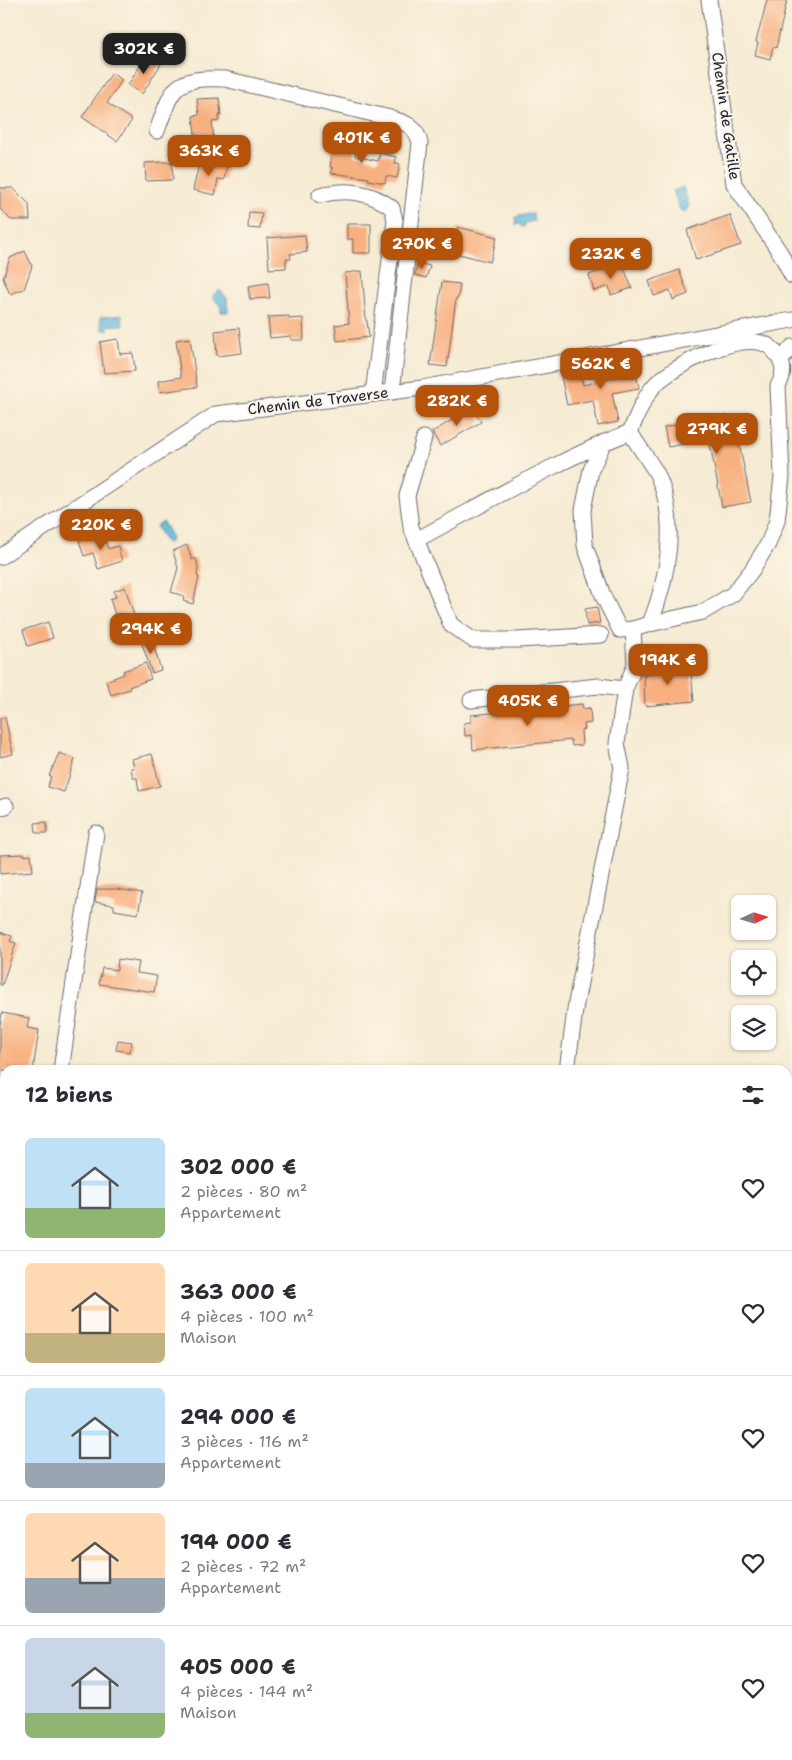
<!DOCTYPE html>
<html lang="fr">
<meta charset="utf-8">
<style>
:root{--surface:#fff;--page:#f2f2f3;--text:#2b2b33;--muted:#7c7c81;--line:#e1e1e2;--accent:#b45309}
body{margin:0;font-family:"Shantell Sans",sans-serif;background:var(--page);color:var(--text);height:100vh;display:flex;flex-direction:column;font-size:19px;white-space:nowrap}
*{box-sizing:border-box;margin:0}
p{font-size:16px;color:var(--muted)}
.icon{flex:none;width:28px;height:28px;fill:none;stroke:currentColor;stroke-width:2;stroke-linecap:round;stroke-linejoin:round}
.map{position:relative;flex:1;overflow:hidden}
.panel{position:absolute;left:0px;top:1065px;width:792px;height:695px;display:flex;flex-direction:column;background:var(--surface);border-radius:15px 15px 0 0;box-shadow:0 1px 4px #0004}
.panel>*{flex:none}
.needle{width:32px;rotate:86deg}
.controls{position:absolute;left:731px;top:895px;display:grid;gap:10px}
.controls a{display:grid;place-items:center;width:45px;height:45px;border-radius:8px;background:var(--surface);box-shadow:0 1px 4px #0004;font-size:25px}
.price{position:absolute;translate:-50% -42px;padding:0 11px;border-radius:10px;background:var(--accent);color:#fff;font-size:16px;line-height:32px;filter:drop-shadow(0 1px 2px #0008)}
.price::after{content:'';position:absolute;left:50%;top:30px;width:15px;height:11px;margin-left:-8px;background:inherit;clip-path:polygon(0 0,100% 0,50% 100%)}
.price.on{background:#222;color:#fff}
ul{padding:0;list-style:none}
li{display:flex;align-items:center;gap:15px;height:125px;padding:0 25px}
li+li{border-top:1px solid var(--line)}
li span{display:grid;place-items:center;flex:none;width:140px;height:100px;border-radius:8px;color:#555}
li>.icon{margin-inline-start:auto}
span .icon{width:60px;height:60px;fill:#fffc;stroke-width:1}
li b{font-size:21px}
h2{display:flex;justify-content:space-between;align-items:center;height:60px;padding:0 25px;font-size:21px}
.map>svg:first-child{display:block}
.water{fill:#5eb9db;stroke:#406e8b}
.building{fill:#f8b080}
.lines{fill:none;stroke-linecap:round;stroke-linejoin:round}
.minor-casing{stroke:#6c6870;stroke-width:17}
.major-casing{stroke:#6c6870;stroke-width:21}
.minor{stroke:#fff;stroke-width:15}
.major{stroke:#fff;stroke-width:19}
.labels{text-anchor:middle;stroke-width:4;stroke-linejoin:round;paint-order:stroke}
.street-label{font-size:15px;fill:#22223b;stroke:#fcf5e5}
</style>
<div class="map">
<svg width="792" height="1760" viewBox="0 0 792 1760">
<rect width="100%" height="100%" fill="#fcf5e5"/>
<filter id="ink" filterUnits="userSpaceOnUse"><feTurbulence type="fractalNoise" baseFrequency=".02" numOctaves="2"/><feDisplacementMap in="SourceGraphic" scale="10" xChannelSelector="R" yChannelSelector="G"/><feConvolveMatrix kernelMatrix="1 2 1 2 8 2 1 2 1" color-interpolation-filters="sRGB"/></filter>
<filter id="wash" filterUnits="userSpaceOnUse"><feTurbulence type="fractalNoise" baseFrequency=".0096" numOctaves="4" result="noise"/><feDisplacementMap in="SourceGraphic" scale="20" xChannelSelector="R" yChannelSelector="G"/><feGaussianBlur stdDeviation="1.12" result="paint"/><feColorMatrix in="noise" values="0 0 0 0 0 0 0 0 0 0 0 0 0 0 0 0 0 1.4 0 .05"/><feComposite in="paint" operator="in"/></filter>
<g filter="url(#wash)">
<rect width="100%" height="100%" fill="#f6ebd3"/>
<g class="water">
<polygon points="683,187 689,206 687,211 684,212 680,210 673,191"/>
<polygon points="533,213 534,221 525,223 525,226 522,227 519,224 516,225 515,217"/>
<polygon points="220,290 227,298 228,312 221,312 221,307 212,296"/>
<polygon points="122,315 123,325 107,326 108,330 102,330 100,317"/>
<polygon points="163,522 172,538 169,543 165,542 156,526"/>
</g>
<g id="blocks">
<g class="building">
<polygon points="767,0 787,0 776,48 773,47 770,59 755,55 758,43 756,42"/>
<polygon points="149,56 161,64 142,94 128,85 143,61 145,62"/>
<polygon points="112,73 122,80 107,103 132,120 117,141 82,117"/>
<polygon points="219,98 221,115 219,115 219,121 212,122 214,142 196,143 193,116 199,115 197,99"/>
<polygon points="334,139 346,140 345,145 356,146 355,156 378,161 380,153 396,157 395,163 400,164 397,178 386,176 385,183 368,180 369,178 331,173 332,167 330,167"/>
<polygon points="200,160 227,165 224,180 218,179 215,195 193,190"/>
<polygon points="165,162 172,162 173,180 146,181 145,163"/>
<polygon points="0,188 13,188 29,204 30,220 11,220 0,209"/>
<polygon points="249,212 262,213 260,229 248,228"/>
<polygon points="730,215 741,245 696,260 687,230"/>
<polygon points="347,224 371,224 371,253 353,253 353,239 347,239"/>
<polygon points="458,227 497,237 490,262 440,249 445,231 456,234"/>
<polygon points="305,235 307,252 290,254 291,259 286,259 286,268 269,269 267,238"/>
<polygon points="25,251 32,266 24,289 10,294 3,278 10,258"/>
<polygon points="418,263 430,266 426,278 415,275"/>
<polygon points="622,263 632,288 611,295 609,286 594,291 589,275"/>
<polygon points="679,270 688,294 673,300 670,290 654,296 649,281"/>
<polygon points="362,271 366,321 367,321 369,337 337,341 335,325 349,323 345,273"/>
<polygon points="442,282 460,284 458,298 456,298 447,367 430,365"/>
<polygon points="268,283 270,298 250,299 248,286"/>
<polygon points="289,316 289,319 303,318 304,340 291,340 291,336 270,338 268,317"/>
<polygon points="239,328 242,353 217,356 215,331"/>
<polygon points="190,338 197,387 160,392 158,381 181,377 176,340"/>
<polygon points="118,339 120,354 133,353 135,371 104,373 100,342"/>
<polygon points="633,359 639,388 612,393 618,422 598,426 593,400 567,405 560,372 579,369 583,385 617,377 613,362"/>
<polygon points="473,408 481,422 440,446 432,432"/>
<polygon points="726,415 730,435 737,433 751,502 722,507 709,439 668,447 664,427"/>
<polygon points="103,534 108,549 118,546 122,561 98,569 93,553 84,556 79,541"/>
<polygon points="187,545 192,560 196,558 198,568 197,576 199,577 193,604 183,601 184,596 171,592 178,568 173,551"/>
<polygon points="125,587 141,637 124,643 110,599 116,597 114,591"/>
<polygon points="597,607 600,623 587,625 585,609"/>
<polygon points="48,622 53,638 28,646 23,630"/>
<polygon points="151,637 161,670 152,673 141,641"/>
<polygon points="146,663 151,679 129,687 130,689 111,695 106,681 124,674 123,671"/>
<polygon points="681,664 691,672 694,701 645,706 644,675 652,674 651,668"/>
<polygon points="582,704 583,709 590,708 591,723 584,724 585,729 581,730 582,745 572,746 571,740 473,750 472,735 465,736 464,723 471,722 471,715"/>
<polygon points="5,717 13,754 0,757 0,718"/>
<polygon points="59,753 75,759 64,792 48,787 51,776 49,776"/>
<polygon points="152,754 160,786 139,791 137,778 133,778 131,768 134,768 132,759"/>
<polygon points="47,822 47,833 36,833 35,823"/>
<polygon points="25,854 25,856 31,855 33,871 0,874 0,855"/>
<polygon points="97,889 117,889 142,893 138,914 114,910 114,905 95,902"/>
<polygon points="0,932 12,936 10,941 16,943 2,985 0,985"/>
<polygon points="118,959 139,962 137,973 157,976 154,992 99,984 102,968 117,970"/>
<polygon points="2,1013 29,1018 27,1028 39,1030 33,1070 0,1070 0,1026"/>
<polygon points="118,1040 132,1042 130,1052 116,1050"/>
</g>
</g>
</g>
<g filter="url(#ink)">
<use href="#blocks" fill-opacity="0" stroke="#6c6870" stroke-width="1"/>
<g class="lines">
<g class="minor-casing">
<g id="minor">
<polyline points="709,0 734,184 781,254 792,276"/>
<path d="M157 131C173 86 174 77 225 79L386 117C403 122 416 124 420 143L392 392"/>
<path d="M320 195C345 188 372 192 392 208L395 220 373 394"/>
<polyline points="781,360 792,347"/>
<polyline points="424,438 407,496 411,527 451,625 473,640 518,640 601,635"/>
<path d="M604 442 591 470 583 510 585 546 604 598 620 630 633 629 650 624C668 578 679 521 657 474 649 460 638 446 630 432"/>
<path d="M416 540C486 503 556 461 630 432 638 414 644 394 660 380 682 363 741 330 769 346 772 348 775 352 777 355 785 365 784 375 778 386L782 476 777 521 768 544 752 570 733 594 703 612 650 624"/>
<polyline points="0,557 216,414 422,388 792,320"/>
<polyline points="471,700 598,686 625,689"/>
<polyline points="0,808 6,806"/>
<polyline points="61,1070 96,833"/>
<polyline points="567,1070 576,1003 622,768 617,743 625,689 635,665 633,629"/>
<polyline points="788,1590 792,1592"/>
<polyline points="169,1755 170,1760"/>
<polyline points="642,1760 645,1755"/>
</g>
</g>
<g class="major-casing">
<g id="major">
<polyline points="0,1207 5,1209"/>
<polyline points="788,1424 792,1425"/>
</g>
</g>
<use href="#minor" class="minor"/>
<use href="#major" class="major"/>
</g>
</g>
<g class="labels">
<g class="street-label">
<text transform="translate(726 116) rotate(82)" y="5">Chemin de Gatille</text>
<text transform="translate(318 401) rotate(-7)" y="5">Chemin de Traverse</text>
</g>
</g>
</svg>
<div class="controls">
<a><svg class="needle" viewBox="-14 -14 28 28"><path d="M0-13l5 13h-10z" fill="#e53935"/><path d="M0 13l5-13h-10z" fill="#7c7c81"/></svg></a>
<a><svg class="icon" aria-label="locate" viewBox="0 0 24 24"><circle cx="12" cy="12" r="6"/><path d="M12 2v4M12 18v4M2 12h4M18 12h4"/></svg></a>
<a><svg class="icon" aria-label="layers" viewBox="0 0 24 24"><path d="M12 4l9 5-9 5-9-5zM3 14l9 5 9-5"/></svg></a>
</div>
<b class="price on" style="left:144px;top:75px">302K €</b>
<b class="price" style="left:362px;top:164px">401K €</b>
<b class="price" style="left:209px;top:177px">363K €</b>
<b class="price" style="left:422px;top:270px">270K €</b>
<b class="price" style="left:611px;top:280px">232K €</b>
<b class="price" style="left:601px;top:390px">562K €</b>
<b class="price" style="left:457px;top:427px">282K €</b>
<b class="price" style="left:717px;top:455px">279K €</b>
<b class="price" style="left:101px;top:551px">220K €</b>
<b class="price" style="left:151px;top:655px">294K €</b>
<b class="price" style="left:668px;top:686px">194K €</b>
<b class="price" style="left:528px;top:727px">405K €</b>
<section class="panel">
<h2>12 biens<svg class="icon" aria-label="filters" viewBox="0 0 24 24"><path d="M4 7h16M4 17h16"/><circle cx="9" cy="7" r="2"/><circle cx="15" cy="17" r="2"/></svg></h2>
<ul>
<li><span style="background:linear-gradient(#bfe0f5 70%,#8fb573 0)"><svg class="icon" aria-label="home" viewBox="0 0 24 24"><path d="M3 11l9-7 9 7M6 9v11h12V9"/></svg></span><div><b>302 000 €</b><p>2 pièces · 80 m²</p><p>Appartement</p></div><svg class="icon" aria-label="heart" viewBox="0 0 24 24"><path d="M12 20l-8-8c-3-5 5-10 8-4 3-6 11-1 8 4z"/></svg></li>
<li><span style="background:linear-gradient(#ffd9b3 70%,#c2b280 0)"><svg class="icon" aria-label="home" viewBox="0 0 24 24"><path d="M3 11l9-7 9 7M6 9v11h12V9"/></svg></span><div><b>363 000 €</b><p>4 pièces · 100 m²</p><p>Maison</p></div><svg class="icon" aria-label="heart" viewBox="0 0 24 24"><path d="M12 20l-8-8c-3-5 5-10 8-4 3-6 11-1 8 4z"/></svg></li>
<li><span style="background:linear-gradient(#bfe0f5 75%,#9aa5b1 0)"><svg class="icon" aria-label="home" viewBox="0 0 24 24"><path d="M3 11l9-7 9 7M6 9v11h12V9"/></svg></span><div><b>294 000 €</b><p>3 pièces · 116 m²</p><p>Appartement</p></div><svg class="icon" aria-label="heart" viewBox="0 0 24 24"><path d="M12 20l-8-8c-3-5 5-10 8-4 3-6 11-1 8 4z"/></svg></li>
<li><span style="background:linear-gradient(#ffd9b3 65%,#9aa5b1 0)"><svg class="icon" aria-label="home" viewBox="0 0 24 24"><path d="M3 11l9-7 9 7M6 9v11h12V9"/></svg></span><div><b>194 000 €</b><p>2 pièces · 72 m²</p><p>Appartement</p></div><svg class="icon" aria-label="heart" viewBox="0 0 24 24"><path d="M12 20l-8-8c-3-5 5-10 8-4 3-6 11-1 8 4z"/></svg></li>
<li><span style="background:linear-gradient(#c9d6e8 75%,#8fb573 0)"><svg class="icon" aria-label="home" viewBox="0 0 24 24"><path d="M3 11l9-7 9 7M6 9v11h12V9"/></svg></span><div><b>405 000 €</b><p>4 pièces · 144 m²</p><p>Maison</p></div><svg class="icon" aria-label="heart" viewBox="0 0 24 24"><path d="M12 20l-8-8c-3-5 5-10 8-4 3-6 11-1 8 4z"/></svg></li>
</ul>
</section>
</div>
